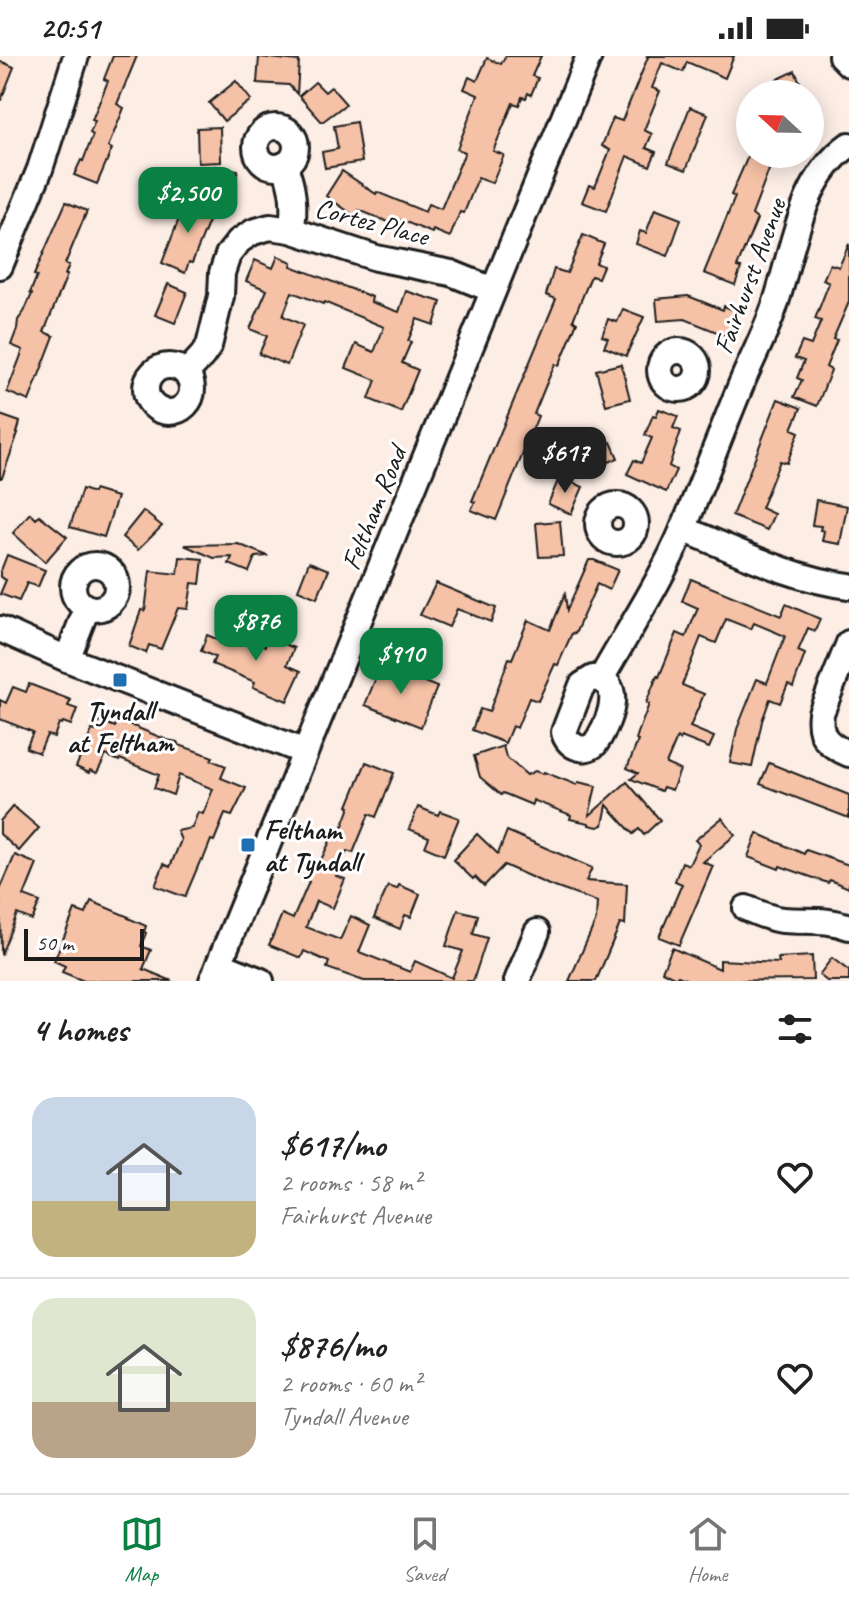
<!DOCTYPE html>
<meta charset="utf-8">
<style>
:root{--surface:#fff;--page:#f2f2f2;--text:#222;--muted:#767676;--line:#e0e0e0;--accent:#0b8043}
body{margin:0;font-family:Caveat,sans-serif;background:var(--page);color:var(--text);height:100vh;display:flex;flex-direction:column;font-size:30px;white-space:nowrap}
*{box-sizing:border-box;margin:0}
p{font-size:26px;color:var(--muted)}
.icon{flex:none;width:44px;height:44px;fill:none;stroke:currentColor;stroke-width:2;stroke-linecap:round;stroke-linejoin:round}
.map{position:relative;height:925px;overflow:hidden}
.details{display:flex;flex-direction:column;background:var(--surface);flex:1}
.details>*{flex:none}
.needle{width:52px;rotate:292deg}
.buttons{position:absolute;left:736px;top:24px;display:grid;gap:16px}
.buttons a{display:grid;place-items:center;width:88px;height:88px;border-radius:50%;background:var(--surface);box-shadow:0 4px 20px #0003;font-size:40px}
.scale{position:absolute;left:24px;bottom:20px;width:120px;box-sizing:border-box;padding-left:8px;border:4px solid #1c1c1c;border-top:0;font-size:22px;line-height:28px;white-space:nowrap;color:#1c1c1c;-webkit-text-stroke:6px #fff;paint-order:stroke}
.price{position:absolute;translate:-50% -68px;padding:0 18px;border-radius:16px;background:var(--accent);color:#fff;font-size:26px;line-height:52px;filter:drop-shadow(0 2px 4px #0008)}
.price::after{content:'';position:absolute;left:50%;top:48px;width:24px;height:18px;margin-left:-12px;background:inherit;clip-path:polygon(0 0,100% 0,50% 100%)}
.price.active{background:#222;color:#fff}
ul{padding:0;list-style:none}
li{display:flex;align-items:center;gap:24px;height:200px;padding:0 32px}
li+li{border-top:2px solid var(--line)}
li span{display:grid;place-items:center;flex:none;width:224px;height:160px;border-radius:24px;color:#555}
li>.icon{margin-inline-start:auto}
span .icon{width:96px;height:96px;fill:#fffc;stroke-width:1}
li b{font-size:34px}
h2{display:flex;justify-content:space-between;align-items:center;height:96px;padding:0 32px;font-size:34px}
.status{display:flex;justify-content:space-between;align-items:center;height:56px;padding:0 40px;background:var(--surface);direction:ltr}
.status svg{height:22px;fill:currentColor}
.tabs{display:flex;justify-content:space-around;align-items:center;height:112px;border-top:2px solid var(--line);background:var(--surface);font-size:22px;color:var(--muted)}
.tabs a{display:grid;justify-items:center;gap:4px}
.tabs .active{color:var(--accent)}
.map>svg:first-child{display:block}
.building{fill:#f6c2a7;stroke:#1c1c1c;stroke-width:2}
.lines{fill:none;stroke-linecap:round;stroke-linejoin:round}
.minor-casing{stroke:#1c1c1c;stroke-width:30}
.minor{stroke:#fff;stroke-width:24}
.poi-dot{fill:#1f6fb2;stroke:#fff;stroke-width:3}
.labels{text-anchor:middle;stroke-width:6;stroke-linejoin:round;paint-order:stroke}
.street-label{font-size:28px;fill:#1c1c1c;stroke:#fff}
.poi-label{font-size:28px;font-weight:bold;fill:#1c1c1c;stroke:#fff}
</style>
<div class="status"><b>20:51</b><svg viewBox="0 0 49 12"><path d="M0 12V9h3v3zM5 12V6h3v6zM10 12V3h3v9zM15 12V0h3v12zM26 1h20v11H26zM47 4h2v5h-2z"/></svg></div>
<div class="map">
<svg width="849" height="925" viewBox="0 0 849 925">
<rect width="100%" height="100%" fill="#fcede5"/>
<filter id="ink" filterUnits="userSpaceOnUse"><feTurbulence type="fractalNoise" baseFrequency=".0125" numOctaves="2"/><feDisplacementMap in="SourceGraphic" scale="16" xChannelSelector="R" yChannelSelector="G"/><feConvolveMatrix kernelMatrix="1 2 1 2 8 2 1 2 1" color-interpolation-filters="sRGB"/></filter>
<g filter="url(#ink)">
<g class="building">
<polygon points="113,0 137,0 117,48 124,52 108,91 112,93 97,128 74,119 81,104 83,105 93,79 90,77 95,65 92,64 108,25 104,23"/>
<polygon points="506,0 541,0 532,20 538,22 531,39 528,37 526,42 522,41 519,49 513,47 493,95 504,99 492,127 478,122 464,157 460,156 450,181 433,174 432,177 401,164 398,170 359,154 355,160 326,140 342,115 376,138 377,136 425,156 428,148 441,153 465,96 457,93 478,39 464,33 469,21 477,25 487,2 501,8"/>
<polygon points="646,0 734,0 725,22 687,6 683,16 662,7 652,32 660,35 644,74 652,78 646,92 656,96 650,110 627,100 606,155 582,146 589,129 595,131 610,94 602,90 613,62 622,65 648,1"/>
<polygon points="259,1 299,5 297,38 289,29 257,27"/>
<polygon points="0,5 14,11 1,44 0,44"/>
<polygon points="795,15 805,38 782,38 776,24"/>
<polygon points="236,25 251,44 224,65 209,47"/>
<polygon points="315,26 325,36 331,31 346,48 322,66 299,40"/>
<polygon points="690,51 708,58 686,114 668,107"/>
<polygon points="356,66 362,106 325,112 322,96 338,93 334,70"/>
<polygon points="220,71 221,106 198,107 197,72"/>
<polygon points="749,98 775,98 752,159 757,163 737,211 741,212 735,229 704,217 735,141 731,139"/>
<polygon points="215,110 238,114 232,147 209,143"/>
<polygon points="187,142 214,153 192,207 189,206 185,217 162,207"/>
<polygon points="66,146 87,155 65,208 69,209 65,219 67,219 44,276 54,280 29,345 7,336 23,294 11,289 17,273 18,264 24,256 32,238 30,237 37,220 34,219"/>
<polygon points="655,153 681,163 668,200 636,188 640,175 646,177"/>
<polygon points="583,179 604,188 596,207 603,210 598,222 591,220 573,264 577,266 559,310 555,308 545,331 534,358 538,360 496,464 471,454 475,446 472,445 556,243 546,239 554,213 567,217"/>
<polygon points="849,188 849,246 833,283 837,284 826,311 831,314 817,350 794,341 802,324 797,322 804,305 795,302 802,286 811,289 821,265 815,263 829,227 823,224 830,208 839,211"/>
<polygon points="278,200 292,206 291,210 372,241 371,246 399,256 406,235 441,246 434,269 417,263 408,285 411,286 402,307 418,314 401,356 369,343 376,324 346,312 356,288 374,296 384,271 324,246 323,248 292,236 283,260 303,269 287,309 259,298 267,280 250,273 267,234 246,225 255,204 273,212"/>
<polygon points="168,228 187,236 175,267 155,259"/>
<polygon points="688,240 723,254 724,250 739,256 729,281 685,263 658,265 656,243"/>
<polygon points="623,253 644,261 626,300 604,291 608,282 602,280 608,263 617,266"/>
<polygon points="621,308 630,343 606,349 596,314"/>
<polygon points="778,343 801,352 792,373 799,376 787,407 780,405 761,452 774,458 767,474 732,460"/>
<polygon points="659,353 678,360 673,372 681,375 669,410 676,414 666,436 627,418 634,404 641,407 652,382 645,379 653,359 656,360"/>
<polygon points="0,359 20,366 17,377 18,377 2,422 0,422"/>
<polygon points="595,382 599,391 611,386 618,402 586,416 575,391"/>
<polygon points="560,420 583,431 571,458 548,448"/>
<polygon points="82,433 93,437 94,434 117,441 104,481 70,471"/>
<polygon points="816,444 847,450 840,488 822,485 824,475 820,474 821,470 812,469"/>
<polygon points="143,455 162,470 138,494 122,481"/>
<polygon points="30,457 36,463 39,459 67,481 45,506 13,477"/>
<polygon points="560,465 563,500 539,501 536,467"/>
<polygon points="238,488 268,500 255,501 249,516 229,508 232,501 214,502 184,489"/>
<polygon points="7,499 45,514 38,531 27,527 19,545 0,538 6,524 0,521 0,517"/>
<polygon points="180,501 203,503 200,528 192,527 188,553 178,552 161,593 149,589 146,597 129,590 141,554 145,555 150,515 178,518"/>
<polygon points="589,504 594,504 618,514 609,534 597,528 575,578 572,577 558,609 555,608 538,645 529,642 517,672 512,670 505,687 472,674 480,653 489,656 509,602 512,603 528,564 550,574 565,538 567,554"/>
<polygon points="309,506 329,514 317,542 298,534"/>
<polygon points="691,523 781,560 786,548 820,563 815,575 808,572 798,595 805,598 793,631 788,628 780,647 770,643 762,665 752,711 730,707 737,673 757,623 767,627 785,580 754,567 751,573 726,563 716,587 701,581 682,629 704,638 690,671 714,681 709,692 681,681 680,684 677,682 666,708 680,714 672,734 663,731 661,735 631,723 638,717 627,712 638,685 636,684 638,677 649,648 646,647 657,620 659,621 677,577 686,581 698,552 682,545"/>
<polygon points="436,527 496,552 491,566 457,553 449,571 420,559"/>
<polygon points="236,578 265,590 268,581 294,592 287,609 301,615 287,645 253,631 255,626 212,608 215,601 201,595 207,579 232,589"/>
<polygon points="381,609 437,631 421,671 365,649"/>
<polygon points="29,628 71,644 68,650 77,653 71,669 63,666 62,668 59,667 54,681 47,679 39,697 26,692 33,676 0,663 0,644 6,647 13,631 26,636"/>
<polygon points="100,665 115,671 117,666 125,669 126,667 167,684 177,686 179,689 213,701 211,704 226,710 221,722 246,732 232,760 225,758 214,785 211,784 203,804 201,803 185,841 155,830 164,808 170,811 181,784 177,775 192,772 198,756 203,758 213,733 179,719 173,739 154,732 159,719 120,703 119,705 106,699 97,717 90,714 89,717 76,711 92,674 96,675"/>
<polygon points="503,690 506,701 527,719 535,715 543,718 544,716 577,729 578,726 596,730 589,760 627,726 660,764 644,779 639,773 633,778 607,749 603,769 598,771 589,769 589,767 570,763 571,759 533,744 532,749 503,737 501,739 480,721 474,700"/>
<polygon points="366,706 394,717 376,761 369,758 353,797 347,795 336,820 345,823 333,852 316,845 306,871 340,884 351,860 370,869 359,896 410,916 415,905 452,922 463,895 446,890 458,854 478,859 473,878 487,882 473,925 364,925 327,912 329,906 304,895 301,902 269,889 282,858 293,863 309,826 305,824 311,810 317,812 336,773 341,775 350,751 348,750"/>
<polygon points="769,707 849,739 849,762 760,728"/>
<polygon points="13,750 39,772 19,795 0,778 0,765"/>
<polygon points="418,751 438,759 440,755 459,762 444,799 425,791 429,781 409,773"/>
<polygon points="722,762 735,779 703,806 713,810 679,889 659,881 682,828 675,825 682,806 689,809 699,788 695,784"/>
<polygon points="507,775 592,812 586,825 627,828 625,869 620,868 596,925 569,925 596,864 597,846 549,829 504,809 484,830 475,821 473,823 453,804 477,778 498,798"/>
<polygon points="757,777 804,798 806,794 849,809 849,832 830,824 828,827 780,810 779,813 748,801"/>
<polygon points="15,799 37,808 24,840 40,846 32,864 17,858 1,899 0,834"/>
<polygon points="399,829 420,838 411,861 405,859 400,873 374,862 388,830 397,833"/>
<polygon points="91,845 129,861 128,862 146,870 144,876 146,877 141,890 151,894 143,913 172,925 84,925 62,916 65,910 54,905 75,854 86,858"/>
<polygon points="672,892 720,913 720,904 779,907 778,902 812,900 813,924 690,925 678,920 676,922 662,915"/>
<polygon points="832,902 849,915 849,925 827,925 819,919"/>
</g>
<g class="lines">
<g class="minor-casing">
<g id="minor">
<polyline points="841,0 849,8"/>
<circle cx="276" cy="91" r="20"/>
<path d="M284 109C293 129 296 153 291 174"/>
<polyline points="0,210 40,113 76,0"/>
<circle cx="679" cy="314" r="19"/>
<circle cx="169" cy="333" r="23"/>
<polyline points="186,317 202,300 209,290 221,240 222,217 228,199 239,185 253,176 270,171 291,174 376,202 451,217 493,234"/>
<circle cx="617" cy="468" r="19"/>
<path d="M683 473C736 494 791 523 849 530"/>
<circle cx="95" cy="531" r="22"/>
<polyline points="0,573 67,603 305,696"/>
<path d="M849 587 821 657C818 681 828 689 849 698"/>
<polyline points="67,603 87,552"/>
<path d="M593 622C628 625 607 671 595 688 584 698 567 690 564 676L582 629Z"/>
<path d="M601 623C629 573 661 525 683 473 702 428 719 382 738 336 749 308 764 281 774 252 793 198 799 124 849 89"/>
<path d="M746 852C758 857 770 863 783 864 806 866 827 862 849 871"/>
<polyline points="219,908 261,925"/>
<polyline points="212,925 589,0"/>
<polyline points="517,925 537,876"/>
</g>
</g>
<use href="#minor" class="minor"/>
</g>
</g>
<g class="poi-dot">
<rect x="112" y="616" width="16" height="16" rx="4"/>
<rect x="240" y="781" width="16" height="16" rx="4"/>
</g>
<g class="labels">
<g class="street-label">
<text transform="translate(372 165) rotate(15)" y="10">Cortez Place</text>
<text transform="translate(749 220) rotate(-70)" y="10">Fairhurst Avenue</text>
<text transform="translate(373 452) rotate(-68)" y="10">Feltham Road</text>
</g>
<g class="poi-label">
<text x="120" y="664">Tyndall<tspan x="120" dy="32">at Feltham</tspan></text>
<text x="264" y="783" text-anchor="start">Feltham<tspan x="264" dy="32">at Tyndall</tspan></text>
</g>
</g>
</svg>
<div class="buttons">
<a><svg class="needle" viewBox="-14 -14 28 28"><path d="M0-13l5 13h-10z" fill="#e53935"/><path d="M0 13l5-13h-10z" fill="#767676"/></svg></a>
</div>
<div class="scale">50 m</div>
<b class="price" style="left:188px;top:179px">$2,500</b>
<b class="price active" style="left:565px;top:439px">$617</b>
<b class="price" style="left:256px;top:607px">$876</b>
<b class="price" style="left:401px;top:640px">$910</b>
</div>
<section class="details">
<h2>4 homes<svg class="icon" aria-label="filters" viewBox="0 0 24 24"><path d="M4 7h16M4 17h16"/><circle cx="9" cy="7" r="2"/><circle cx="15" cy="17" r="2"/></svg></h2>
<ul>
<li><span style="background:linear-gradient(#c9d6e8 65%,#c2b280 0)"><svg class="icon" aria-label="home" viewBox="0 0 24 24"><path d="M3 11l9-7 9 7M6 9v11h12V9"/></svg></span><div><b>$617/mo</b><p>2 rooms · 58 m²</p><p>Fairhurst Avenue</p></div><svg class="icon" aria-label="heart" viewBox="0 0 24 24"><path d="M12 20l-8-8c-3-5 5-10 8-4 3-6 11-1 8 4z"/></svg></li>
<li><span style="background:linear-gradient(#dfe7d0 65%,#b9a48a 0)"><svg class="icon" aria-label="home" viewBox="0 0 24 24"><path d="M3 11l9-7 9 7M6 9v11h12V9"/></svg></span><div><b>$876/mo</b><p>2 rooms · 60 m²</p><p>Tyndall Avenue</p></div><svg class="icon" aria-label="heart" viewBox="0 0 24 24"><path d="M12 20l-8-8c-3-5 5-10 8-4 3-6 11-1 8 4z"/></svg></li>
</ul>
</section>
<nav class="tabs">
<a class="active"><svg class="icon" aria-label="map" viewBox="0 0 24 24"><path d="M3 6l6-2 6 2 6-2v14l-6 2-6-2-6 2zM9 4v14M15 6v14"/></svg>Map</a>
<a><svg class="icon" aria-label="saved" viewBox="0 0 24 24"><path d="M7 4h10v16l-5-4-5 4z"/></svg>Saved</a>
<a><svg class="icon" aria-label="home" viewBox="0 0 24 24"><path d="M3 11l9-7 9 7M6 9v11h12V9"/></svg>Home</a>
</nav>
